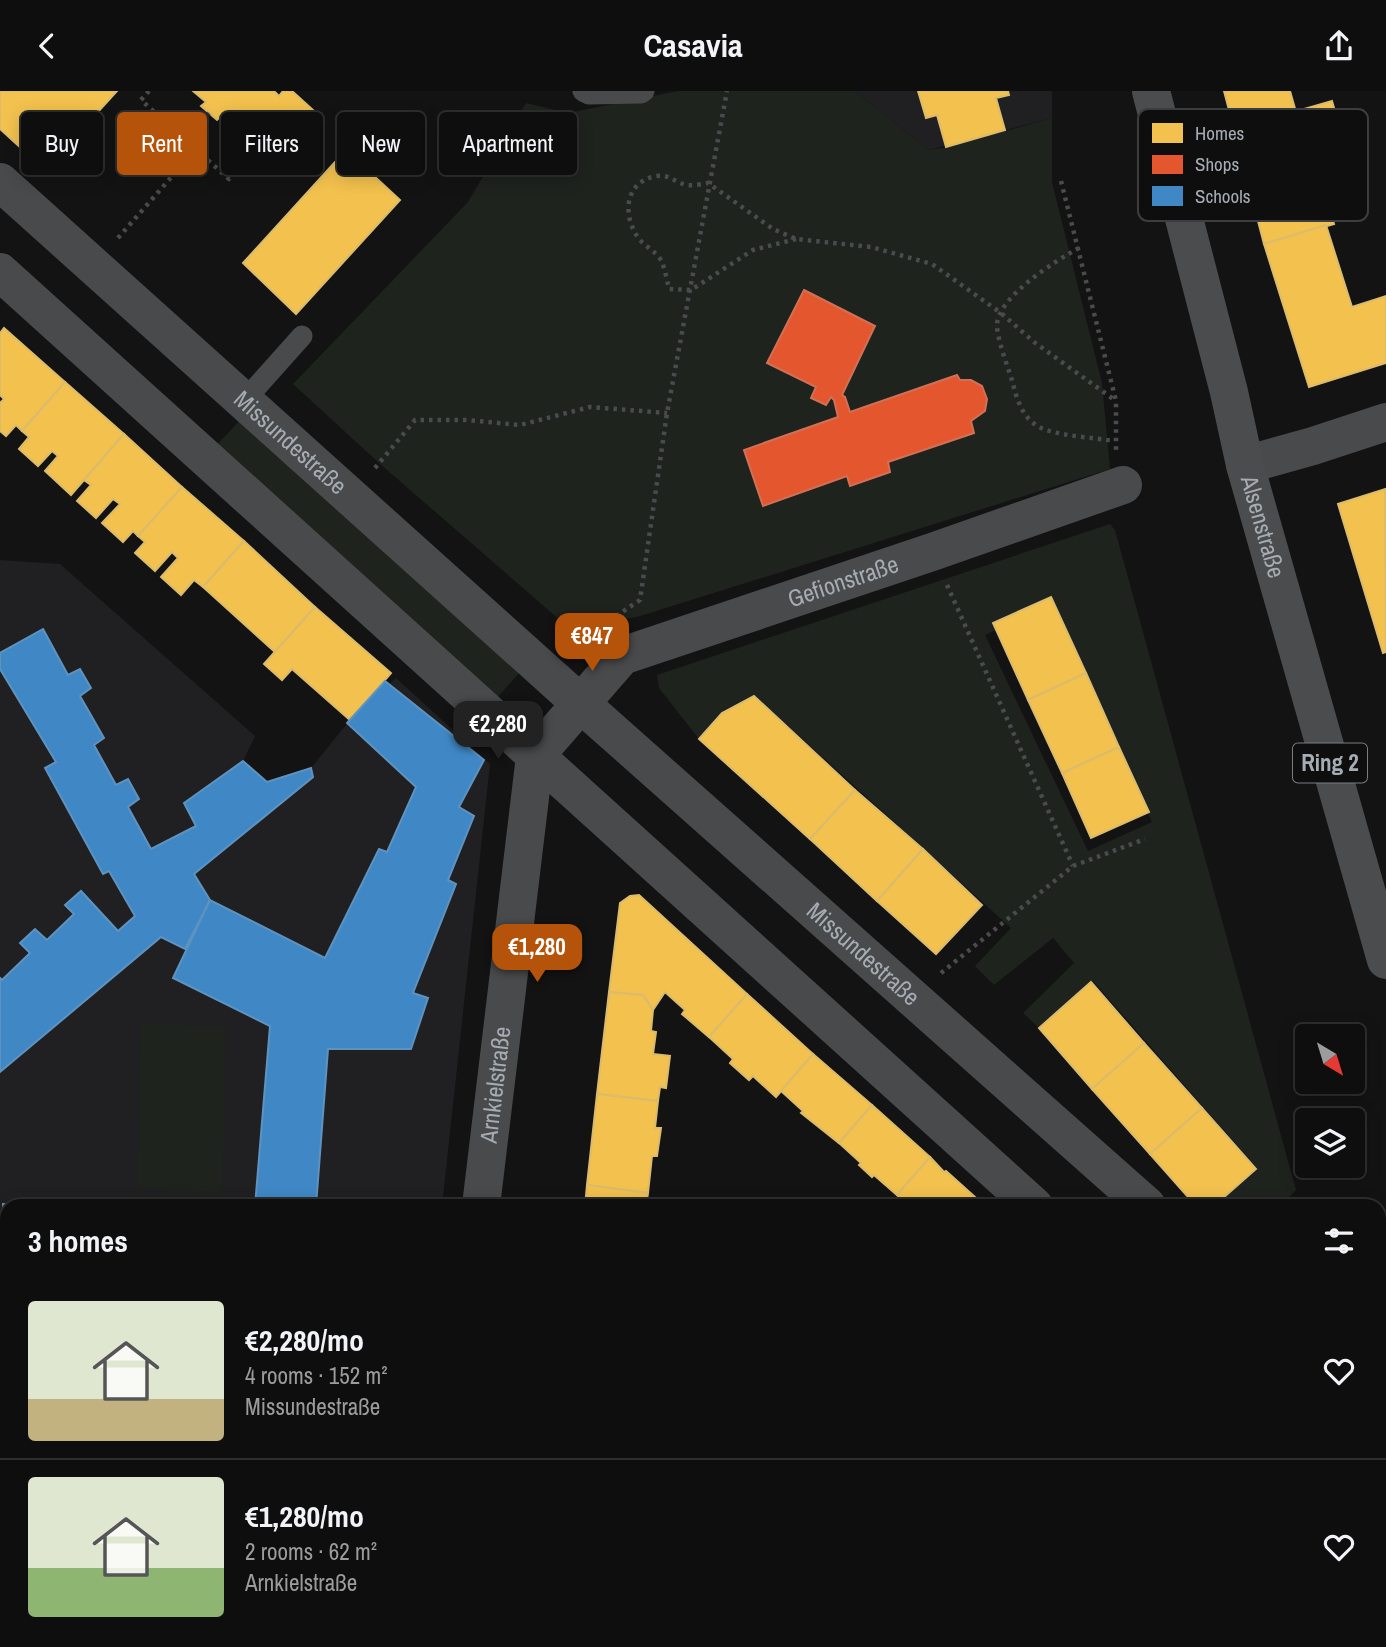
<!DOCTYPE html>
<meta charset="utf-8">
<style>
:root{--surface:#0e0e0f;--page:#1c1c1d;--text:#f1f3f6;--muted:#9b9c9e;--line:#2e2e2f;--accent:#b45309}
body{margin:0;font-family:"Archivo Narrow",sans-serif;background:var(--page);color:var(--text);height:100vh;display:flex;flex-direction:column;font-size:26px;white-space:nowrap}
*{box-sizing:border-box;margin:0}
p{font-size:23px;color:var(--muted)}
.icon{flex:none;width:38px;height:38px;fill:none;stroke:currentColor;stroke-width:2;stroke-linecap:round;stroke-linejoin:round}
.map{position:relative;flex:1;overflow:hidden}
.details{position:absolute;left:0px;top:1108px;width:1386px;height:450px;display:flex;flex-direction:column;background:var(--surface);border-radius:21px 21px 0 0;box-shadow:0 4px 18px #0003,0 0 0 2px var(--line)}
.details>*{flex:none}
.guide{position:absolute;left:21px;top:21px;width:700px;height:63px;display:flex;gap:14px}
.needle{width:46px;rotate:142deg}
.buttons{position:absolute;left:1295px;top:933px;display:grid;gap:14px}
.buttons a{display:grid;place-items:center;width:70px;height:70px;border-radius:7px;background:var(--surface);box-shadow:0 4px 18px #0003,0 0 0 2px var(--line);font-size:35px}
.price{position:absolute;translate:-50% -60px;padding:0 16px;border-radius:14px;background:var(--accent);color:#fff;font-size:23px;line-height:46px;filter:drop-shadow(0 2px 4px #0008)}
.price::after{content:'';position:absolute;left:50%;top:42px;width:21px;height:16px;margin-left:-10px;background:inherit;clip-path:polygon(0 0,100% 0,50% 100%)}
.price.active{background:#222;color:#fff}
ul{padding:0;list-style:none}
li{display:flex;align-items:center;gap:21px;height:175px;padding:0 28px}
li+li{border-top:2px solid var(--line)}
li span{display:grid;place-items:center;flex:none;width:196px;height:140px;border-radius:7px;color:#555}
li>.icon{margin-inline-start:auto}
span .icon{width:84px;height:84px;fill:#fffc;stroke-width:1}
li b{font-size:30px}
h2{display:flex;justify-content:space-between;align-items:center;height:84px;padding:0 28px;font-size:30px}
.tag{padding:0 24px;border-radius:7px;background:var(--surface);box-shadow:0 4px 18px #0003,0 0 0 2px var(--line);font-size:24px;line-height:63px}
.tag.active{background:var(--accent);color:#fff}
header{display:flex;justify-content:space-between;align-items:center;height:91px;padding:0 28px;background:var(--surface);font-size:32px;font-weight:800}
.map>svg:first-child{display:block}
.built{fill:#202022}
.green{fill:#1e231e;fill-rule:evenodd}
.homes{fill:#f2c14e;stroke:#dbbb6c;stroke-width:2}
.shops{fill:#e4572e;stroke:#d17056;stroke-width:2}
.schools{fill:#3f88c5;stroke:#5e93c0;stroke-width:2}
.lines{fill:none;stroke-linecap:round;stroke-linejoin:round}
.path{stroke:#4a4b4d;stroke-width:4.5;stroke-dasharray:3.5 5;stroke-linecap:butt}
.service{stroke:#484a4c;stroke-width:21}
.minor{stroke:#484a4c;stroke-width:38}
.primary{stroke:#4b4c4e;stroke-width:38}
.labels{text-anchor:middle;stroke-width:7;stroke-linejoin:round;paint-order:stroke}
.shield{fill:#0e0e0f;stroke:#787d82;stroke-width:2}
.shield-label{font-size:23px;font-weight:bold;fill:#a6acb3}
.street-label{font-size:24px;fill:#a6acb3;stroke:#0e0e0f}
.key{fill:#0e0e0f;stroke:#3c3d40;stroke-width:2}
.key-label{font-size:19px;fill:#a6acb3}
</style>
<header><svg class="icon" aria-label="back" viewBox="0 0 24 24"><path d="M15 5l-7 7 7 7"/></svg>Casavia<svg class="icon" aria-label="share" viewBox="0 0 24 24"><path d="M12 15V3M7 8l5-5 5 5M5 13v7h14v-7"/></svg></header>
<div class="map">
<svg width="1386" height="1556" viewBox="0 0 1386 1556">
<rect width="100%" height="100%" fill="#131314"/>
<g class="built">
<polygon points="855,0 1052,0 1052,27 929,59"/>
<polygon points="0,469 60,473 255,645 243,670 267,691 311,677 350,629 396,587 490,673 442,1115 7,1115 7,1308 0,1308"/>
</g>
<g class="green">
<polygon points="678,0 855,0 929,59 947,56 1052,27 1052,91 1102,292 1110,378 637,526 569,537 379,372 293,293 468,111 526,12 568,22"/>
<polygon points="244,325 522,579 494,610 215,356"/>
<path d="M1110 433 1115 439 1296 1099 1281 1115H1215L1257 1077 1092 889 1039 937 1023 922 1074 872 1053 847 994 894 975 875 1011 837 754 604 724 619 699 648 659 597 657 584ZM1051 514 1152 731 1088 760 985 544Z"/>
<polygon points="142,933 226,935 222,1101 137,1098"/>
<polygon points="1379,1200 1384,1201 1386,1270 1379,1270"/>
</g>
<g class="homes">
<polygon points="0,0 117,0 45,79 0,38"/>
<polygon points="193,0 274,0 279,5 283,0 292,0 313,19 304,28 314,37 278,77 265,65 261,70 245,55 249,50 221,25 217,29 201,15 206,11"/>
<polygon points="918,0 1008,0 1009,4 996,7 1005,39 946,56 937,24 926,27"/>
<polygon points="1224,0 1290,0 1296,21 1234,38"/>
<polygon points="1332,10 1344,51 1305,62 1308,65 1315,65 1321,82 1314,91 1330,87 1336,112 1329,114 1334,133 1264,153 1234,38"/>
<polygon points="346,59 400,109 296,223 243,172"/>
<polygon points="1326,134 1352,216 1386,205 1386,272 1309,296 1264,153"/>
<polygon points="4,237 65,291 22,340 16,334 6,345 0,340 0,312 4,308 0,304 0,242"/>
<polygon points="65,291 124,343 71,404 45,380 58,365 52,360 38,375 19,358 29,346 22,340"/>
<polygon points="124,343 182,396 138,445 133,440 123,451 102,432 120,413 113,408 96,427 77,410 91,394 84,389"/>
<polygon points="182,396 244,450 203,496 194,489 181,504 161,486 178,467 172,461 155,480 135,462 145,451 138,445"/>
<polygon points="1385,398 1386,561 1383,562 1338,413"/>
<polygon points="244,450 315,516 275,561 203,496"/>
<polygon points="1051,506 1086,582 1028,609 993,532"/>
<polygon points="315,516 391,582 350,629 292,578 282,589 264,573"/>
<polygon points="1086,582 1119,656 1062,682 1028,609"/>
<polygon points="754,605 855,699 810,748 699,648 722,622"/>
<polygon points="1119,656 1149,721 1091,747 1062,682"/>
<polygon points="855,699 923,758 877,810 810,748"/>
<polygon points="923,758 982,814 936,863 877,810"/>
<polygon points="639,804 747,903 709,946 682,923 685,919 665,901 653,919 643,904 609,901 620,812 630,805"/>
<polygon points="1091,891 1144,952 1092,998 1039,937"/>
<polygon points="609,901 643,904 653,919 651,940 656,941 653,963 670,965 666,997 660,996 658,1010 597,1003"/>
<polygon points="747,903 813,963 776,1006 753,985 749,989 730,972 733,968 709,946"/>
<polygon points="1144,952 1202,1017 1150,1063 1092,998"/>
<polygon points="813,963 872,1014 839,1052 801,1022 803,1020 781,1000"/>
<polygon points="597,1003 658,1010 655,1037 661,1037 657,1065 652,1065 648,1102 587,1094"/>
<polygon points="872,1014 930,1066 897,1104 874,1084 872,1086 859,1074 861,1072 839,1052"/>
<polygon points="1202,1017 1256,1078 1214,1115 1196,1115 1150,1063"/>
<polygon points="930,1066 944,1081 946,1080 985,1115 908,1115 897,1104"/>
<polygon points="587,1094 648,1102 646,1115 585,1115"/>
<polygon points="0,1378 7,1379 7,1434 0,1434"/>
<polygon points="0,1539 7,1539 7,1550 11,1550 10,1556 0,1556"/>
<polygon points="11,1550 95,1550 95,1556 10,1556"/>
<rect x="95" y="1550" width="102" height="6"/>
<polygon points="197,1550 253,1550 301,1554 197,1556"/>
</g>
<polygon class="shops" points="804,199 875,235 842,304 845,306 850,321 957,284 960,289 971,289 982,295 987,308 985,320 971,330 974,342 888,371 890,381 850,395 847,385 763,415 744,359 838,326 834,309 831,306 826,314 811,307 816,296 767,272"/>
<g class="schools">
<polygon points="43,538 68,584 80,578 91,597 80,605 104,647 94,654 116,694 128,688 139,708 128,716 151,758 196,735 184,712 243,670 267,691 311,677 313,686 194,783 210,809 185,858 161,846 0,981 0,887 2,889 30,862 20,852 35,838 47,849 74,823 65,814 81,800 118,840 135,825 109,780 103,783 45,677 56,671 0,578 0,562"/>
<polygon points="385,590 484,669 459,716 474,725 448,789 456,793 413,902 428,907 411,958 328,958 316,1115 255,1115 270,935 173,887 210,809 325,867 379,758 387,761 416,696 347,632"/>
<polygon points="3,1113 107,1115 7,1115 7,1271 0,1271"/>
</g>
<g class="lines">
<g class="path">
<polyline points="149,0 141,9 229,88 253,62"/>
<polyline points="185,48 209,22"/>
<polyline points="1061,90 1116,310 1116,359"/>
<polyline points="118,147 196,58"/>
<path d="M796 148 753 159 691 199 669 198C667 189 665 179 662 171 657 161 646 156 639 148 622 125 624 90 657 85 669 83 676 92 687 94 693 95 702 93 708 92L773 138 796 148 871 156 932 173 1001 222 1034 251 1116 310"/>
<path d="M1079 157C1057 169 995 207 997 236 999 255 1008 275 1013 293 1018 313 1025 332 1046 339 1064 345 1095 347 1114 350"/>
<polyline points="375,377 415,329 467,329 520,334 590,316 667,322"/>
<polyline points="947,494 1073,775"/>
<polyline points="616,525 640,509 667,322 727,0"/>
<polyline points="572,553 588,543"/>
<polyline points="941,882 1073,775 1145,748"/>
<polyline points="1379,1288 1386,1293"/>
<polyline points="1379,1446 1386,1454"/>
<polyline points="1379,1478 1386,1471"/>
<polyline points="1379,1547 1386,1548"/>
</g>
<g class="service">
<polyline points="583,0 589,3 641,2 644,0"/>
<polyline points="244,310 302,245"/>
</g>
<g class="minor">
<path id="s1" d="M0 91 580 612 1147 1115"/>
<polyline points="0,181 1034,1115"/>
<polyline points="1245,374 1313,355 1386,331"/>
<path id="s2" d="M481 1115 535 665 622 565 932 461 1123 394"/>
<polyline points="0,1478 7,1478"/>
<polyline points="929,1550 986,1556"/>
</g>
<path class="primary" id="s3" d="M1151 0 1229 301 1245 374 1386 869"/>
</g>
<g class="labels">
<rect class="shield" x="1293" y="652.5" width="74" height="39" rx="5"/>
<g class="shield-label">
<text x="1330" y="680">Ring 2</text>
</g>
<g class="street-label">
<text dy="8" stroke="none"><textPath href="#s1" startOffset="390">Missundestraße</textPath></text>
<text dy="8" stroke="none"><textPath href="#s3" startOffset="450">Alsenstraße</textPath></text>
<text dy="8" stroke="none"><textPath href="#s2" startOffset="819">Gefionstraße</textPath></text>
<text dy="8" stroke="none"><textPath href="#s1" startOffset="1158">Missundestraße</textPath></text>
<text dy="8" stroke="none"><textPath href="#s2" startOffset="122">Arnkielstraße</textPath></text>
</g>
</g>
<rect x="1138" y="18" width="230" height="112" rx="10" class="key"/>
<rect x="1152" y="32" width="31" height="20" fill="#f2c14e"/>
<rect x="1152" y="64" width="31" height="19" fill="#e4572e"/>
<rect x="1152" y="95" width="31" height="20" fill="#3f88c5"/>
<g class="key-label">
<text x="1195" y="49">Homes</text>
<text x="1195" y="80">Shops</text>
<text x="1195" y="112">Schools</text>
</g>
</svg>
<div class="buttons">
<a><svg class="needle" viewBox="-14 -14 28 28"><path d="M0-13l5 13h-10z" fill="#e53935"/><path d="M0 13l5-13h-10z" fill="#9b9c9e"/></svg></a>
<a><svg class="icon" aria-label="layers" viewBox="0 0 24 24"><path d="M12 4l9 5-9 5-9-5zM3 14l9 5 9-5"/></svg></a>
</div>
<b class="price" style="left:592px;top:582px">€847</b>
<b class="price active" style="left:498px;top:670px">€2,280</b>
<b class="price" style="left:537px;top:893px">€1,280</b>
<div class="guide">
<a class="tag">Buy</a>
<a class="tag active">Rent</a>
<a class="tag">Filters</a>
<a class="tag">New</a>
<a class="tag">Apartment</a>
</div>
<section class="details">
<h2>3 homes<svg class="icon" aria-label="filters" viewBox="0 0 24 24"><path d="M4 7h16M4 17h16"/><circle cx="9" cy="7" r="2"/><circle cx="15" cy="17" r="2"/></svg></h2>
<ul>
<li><span style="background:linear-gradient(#dfe7d0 70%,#c2b280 0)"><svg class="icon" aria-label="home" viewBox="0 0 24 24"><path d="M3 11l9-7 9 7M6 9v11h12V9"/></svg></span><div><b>€2,280/mo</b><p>4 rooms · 152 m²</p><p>Missundestraße</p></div><svg class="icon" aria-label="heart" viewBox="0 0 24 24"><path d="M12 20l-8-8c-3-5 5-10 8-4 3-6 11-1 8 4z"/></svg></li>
<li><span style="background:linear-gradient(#dfe7d0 65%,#8fb573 0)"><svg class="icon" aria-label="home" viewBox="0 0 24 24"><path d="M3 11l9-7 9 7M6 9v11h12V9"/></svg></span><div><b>€1,280/mo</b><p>2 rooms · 62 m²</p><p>Arnkielstraße</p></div><svg class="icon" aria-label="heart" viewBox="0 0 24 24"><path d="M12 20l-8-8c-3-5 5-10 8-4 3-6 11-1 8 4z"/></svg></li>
</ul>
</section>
</div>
